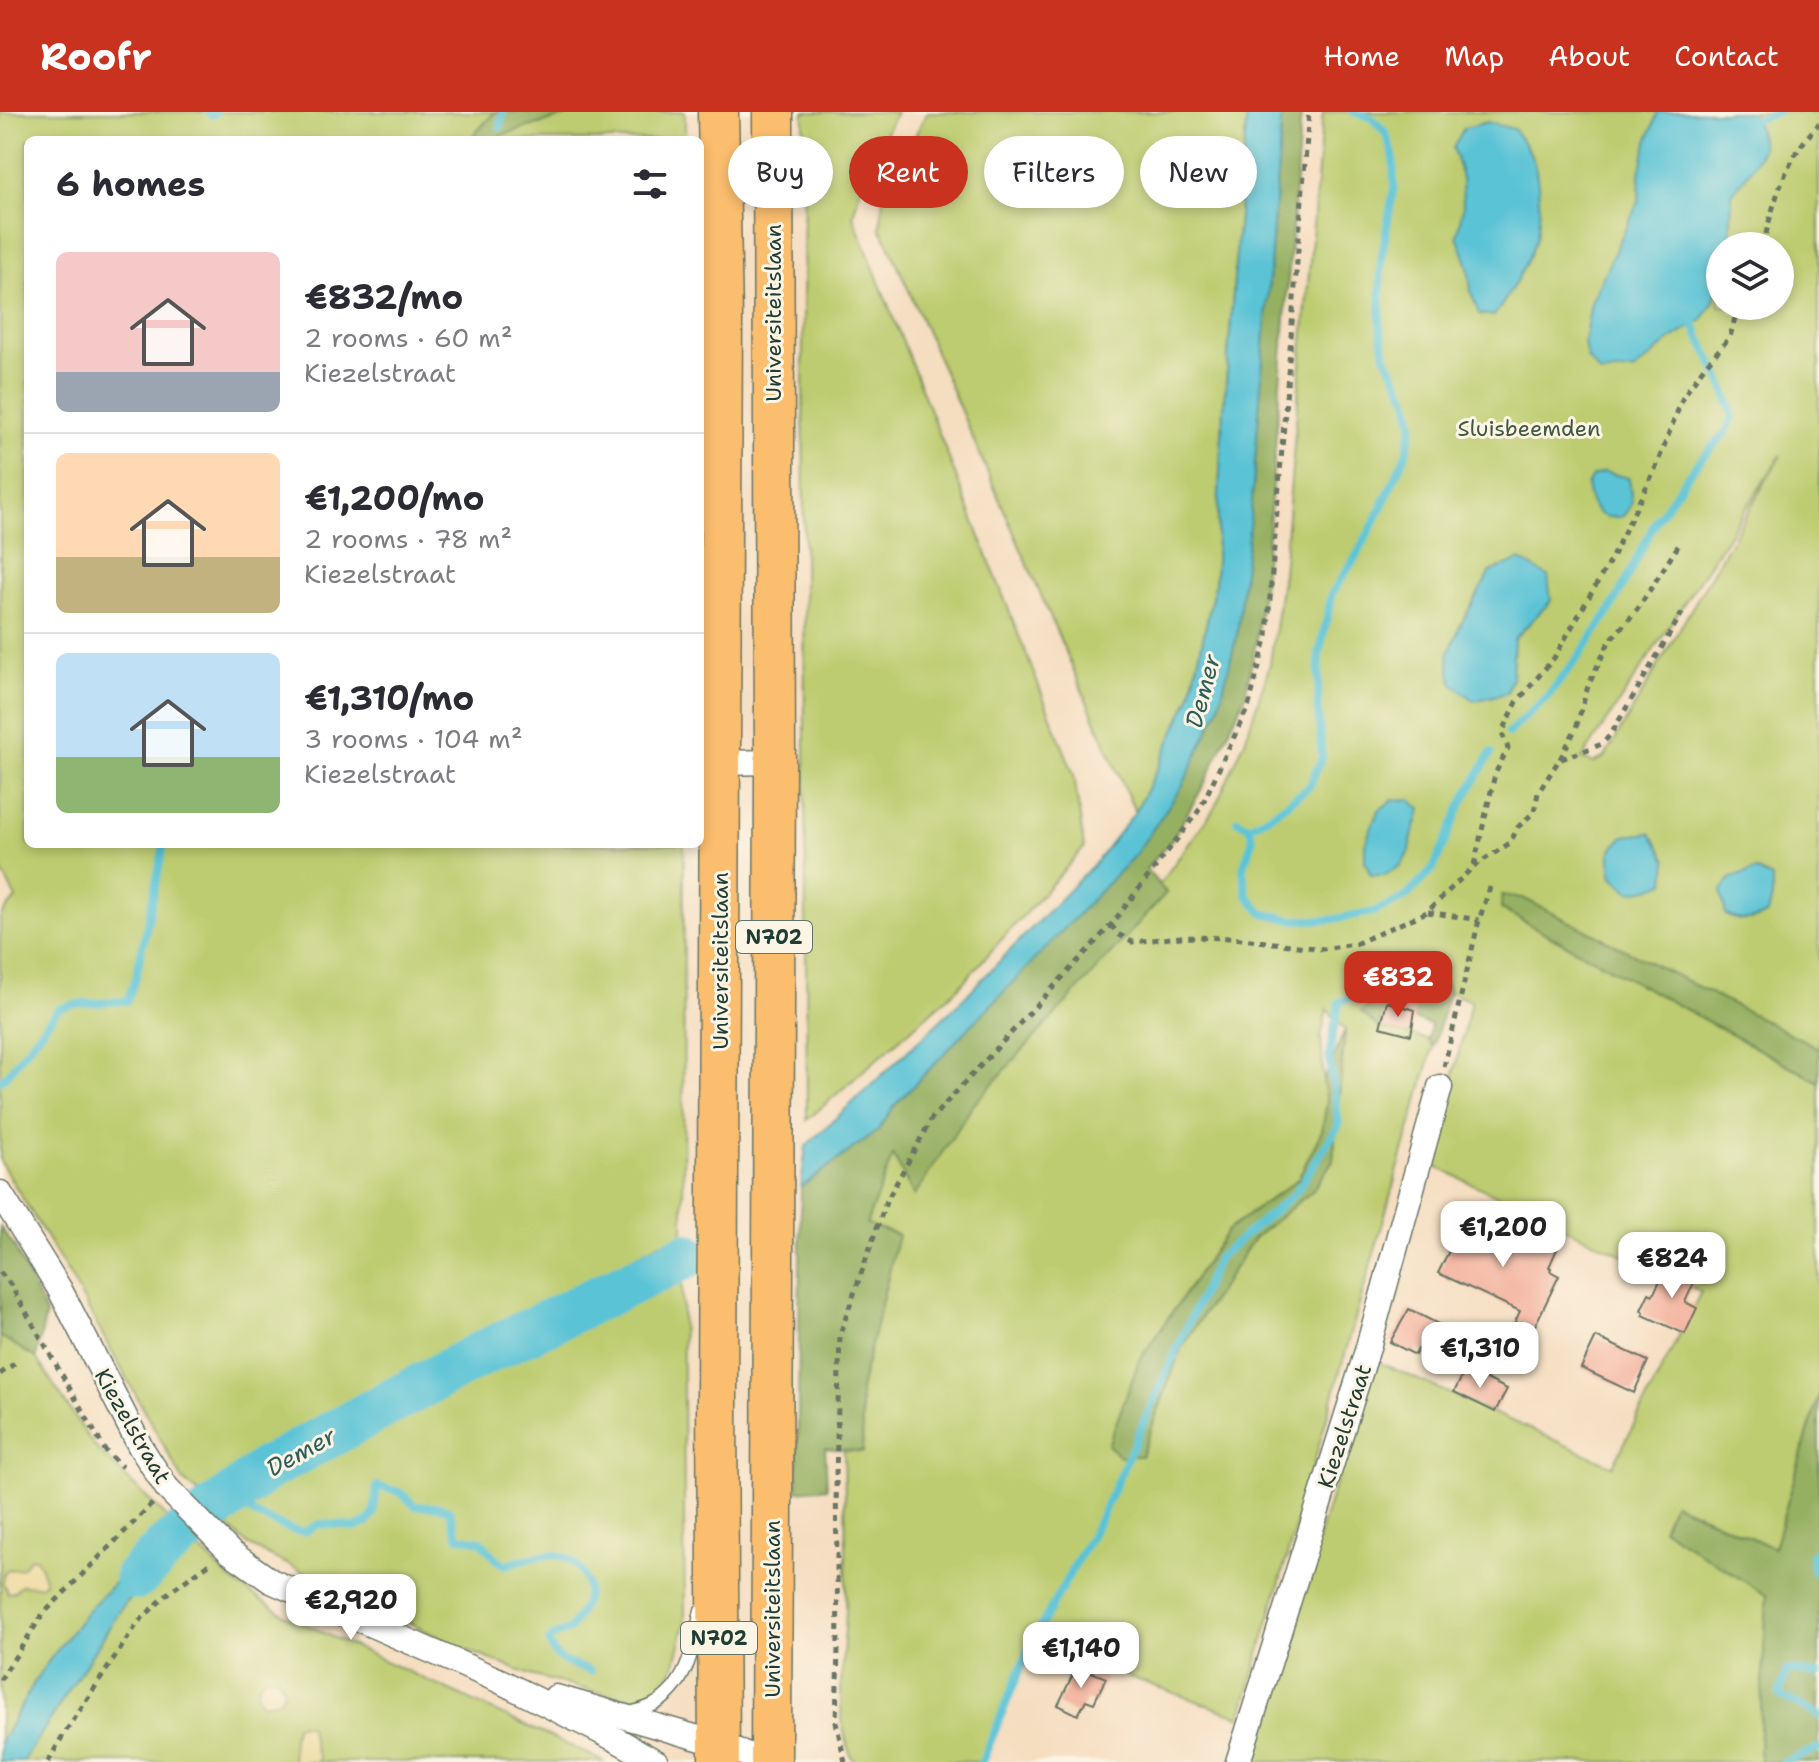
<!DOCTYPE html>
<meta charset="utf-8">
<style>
:root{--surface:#fff;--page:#f2f2f3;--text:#2b2b33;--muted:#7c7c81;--line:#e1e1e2;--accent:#c8321e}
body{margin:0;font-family:"Shantell Sans",sans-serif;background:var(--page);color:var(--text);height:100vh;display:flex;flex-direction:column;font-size:30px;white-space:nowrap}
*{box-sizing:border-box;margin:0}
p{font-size:26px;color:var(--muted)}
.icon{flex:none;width:44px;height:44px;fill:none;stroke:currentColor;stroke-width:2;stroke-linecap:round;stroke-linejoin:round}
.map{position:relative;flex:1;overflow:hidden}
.sheet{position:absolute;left:24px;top:24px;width:680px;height:712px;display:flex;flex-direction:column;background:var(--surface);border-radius:12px;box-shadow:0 4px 12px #0003}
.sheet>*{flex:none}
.banner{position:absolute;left:728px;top:24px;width:760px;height:72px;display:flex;gap:16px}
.tools{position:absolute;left:1706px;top:120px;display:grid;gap:16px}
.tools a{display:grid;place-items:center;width:88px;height:88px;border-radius:50%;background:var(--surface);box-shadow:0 4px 12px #0003;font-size:40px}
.price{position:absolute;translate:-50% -68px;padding:0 18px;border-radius:16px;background:#fff;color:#222;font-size:26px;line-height:52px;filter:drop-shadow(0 2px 4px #0008)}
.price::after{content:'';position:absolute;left:50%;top:48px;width:24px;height:18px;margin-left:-12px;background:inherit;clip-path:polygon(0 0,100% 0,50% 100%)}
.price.active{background:var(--accent);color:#fff}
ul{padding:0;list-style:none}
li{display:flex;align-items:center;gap:24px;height:200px;padding:0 32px}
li+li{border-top:2px solid var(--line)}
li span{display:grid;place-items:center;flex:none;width:224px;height:160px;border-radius:12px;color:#555}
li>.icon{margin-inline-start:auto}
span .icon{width:96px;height:96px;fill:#fffc;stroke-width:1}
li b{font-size:34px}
h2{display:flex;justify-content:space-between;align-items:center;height:96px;padding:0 32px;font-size:34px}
.pill{padding:0 28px;border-radius:36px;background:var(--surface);box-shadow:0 4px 12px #0003;font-size:28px;line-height:72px}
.pill.active{background:var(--accent);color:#fff}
header{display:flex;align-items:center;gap:48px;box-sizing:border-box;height:112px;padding:0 40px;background:var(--accent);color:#fff}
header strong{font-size:38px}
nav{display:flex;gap:44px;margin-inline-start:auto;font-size:28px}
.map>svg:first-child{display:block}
.green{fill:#bdcc6f;stroke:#6e8452;stroke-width:2;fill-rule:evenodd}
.forest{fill:#96b062;stroke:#5a764b;stroke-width:2}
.sand{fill:#eeda9e;stroke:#868c69;stroke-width:2}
.water{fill:#5ac3d6;stroke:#3c8085;stroke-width:2}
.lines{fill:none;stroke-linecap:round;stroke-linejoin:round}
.stream{stroke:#5ac3d6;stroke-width:8}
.river{stroke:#5ac3d6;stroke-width:46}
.building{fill:#f3ae99}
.service-casing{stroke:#6a7565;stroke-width:15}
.minor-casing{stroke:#6a7565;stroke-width:27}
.trunk-casing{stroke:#6a7565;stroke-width:43}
.path{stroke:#6a7565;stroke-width:5;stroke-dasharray:6 6;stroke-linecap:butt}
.service{stroke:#fff;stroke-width:12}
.minor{stroke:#fff;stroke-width:24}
.trunk{stroke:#fbbd6e;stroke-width:40}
.labels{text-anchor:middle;stroke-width:6;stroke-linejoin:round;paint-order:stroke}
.shield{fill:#fcf5e5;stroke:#617469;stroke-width:2}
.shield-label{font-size:20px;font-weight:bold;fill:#1f3d34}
.street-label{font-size:22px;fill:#1f3d34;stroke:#fcf5e5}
.park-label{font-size:22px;fill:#3f5a40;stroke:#fcf5e5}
.water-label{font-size:24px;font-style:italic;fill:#2e5e5c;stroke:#fcf5e5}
</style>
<header>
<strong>Roofr</strong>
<nav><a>Home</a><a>Map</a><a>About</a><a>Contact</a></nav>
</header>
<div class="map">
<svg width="1819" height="1650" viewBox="0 0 1819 1650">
<rect width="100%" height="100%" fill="#fcf5e5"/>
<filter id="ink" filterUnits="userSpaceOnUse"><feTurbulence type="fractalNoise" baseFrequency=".0125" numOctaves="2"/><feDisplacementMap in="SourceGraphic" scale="16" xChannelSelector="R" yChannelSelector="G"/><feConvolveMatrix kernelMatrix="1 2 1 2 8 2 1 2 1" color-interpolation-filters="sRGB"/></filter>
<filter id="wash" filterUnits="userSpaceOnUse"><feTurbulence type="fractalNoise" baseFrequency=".006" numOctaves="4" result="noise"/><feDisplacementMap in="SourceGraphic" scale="32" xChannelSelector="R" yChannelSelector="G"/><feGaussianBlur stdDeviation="1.8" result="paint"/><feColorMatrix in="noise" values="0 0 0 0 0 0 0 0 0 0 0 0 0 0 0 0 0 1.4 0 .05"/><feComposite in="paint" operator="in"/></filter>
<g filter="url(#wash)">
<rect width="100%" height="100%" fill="#f5ddc0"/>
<g class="green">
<polygon points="0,0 495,0 469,28 28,28 28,732 684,732 683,1125 660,1131 315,1315 238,1360 210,1381 198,1380 183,1368 70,1164 0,1049 0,805 16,786 0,756"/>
<polygon points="580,0 685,0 685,28 498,28 500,23"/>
<polygon points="804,0 896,0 862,70 853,104 1074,663 1084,736 957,877 807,1008 803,238"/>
<polygon points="927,0 1247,0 1221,336 1215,472 1191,582 1159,654 1135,700 889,133 880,116 883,87"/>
<path d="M1323 0H1819V941L1501 797 1819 970V1283L1774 1436 1675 1391 1662 1416 1767 1484 1759 1638 1761 1650H1248L1374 1248 1613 1354 1701 1180 1430 1052 1453 966 1471 889 1449 880 1443 865C1408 874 1392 877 1362 900L1378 915 1428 928 1433 935 1241 1605 1029 1529 983 1650H854C831 1605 845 1547 846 1498 847 1445 845 1391 844 1338L863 1339 860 1278 898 1123 866 1113 893 1042 914 1084 973 993 1166 780 1159 773 1214 697 1245 629 1270 552 1283 461ZM1720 134H1780V194H1720ZM1781 343 1605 645 1594 651 1582 647ZM1327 897 1345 918 1333 1048 1313 1078 1254 1126 1182 1234 1141 1344 1139 1249 1228 1118 1298 1067 1322 1019 1327 990 1323 966 1321 924Z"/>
<polygon points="682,1165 685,1511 675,1552 667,1567 655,1580 644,1586 629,1586 588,1578 530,1563 464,1537 249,1434 227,1414 234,1401 247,1386 266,1372 333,1335"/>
<polygon points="0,1224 36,1246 94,1334 233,1470 287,1504 605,1650 0,1650"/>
</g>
<g class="forest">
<polygon points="495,0 580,0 501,23 498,28 469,28"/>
<polygon points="1282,0 1301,0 1269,413 1256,530 1244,587 1204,673 1172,727 1146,757 1166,781 973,993 914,1084 893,1043 866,1112 898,1123 860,1278 863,1340 825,1336 827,1376 797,1379 801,1075 878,1018 894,994 970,914 1183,673 1252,389"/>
<polygon points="1502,783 1523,786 1819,936 1819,970 1501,797"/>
<polygon points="1443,865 1449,880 1433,935 1428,928 1431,913 1413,907 1390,894 1378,915 1361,900 1379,887 1398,877"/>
<polygon points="1345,918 1333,1048 1313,1078 1254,1126 1182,1234 1141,1344 1120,1344 1108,1333 1139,1249 1228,1118 1298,1067 1322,1019 1327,990 1323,969"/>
<polygon points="0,1115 14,1134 46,1202 36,1246 0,1224"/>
<polygon points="1819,1283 1819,1650 1761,1650 1759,1638 1767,1484 1662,1416 1674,1391 1774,1436"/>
</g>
<g class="sand">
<path d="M32 1445 37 1447C39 1453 46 1465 45 1470L40 1474 21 1473 14 1480 8 1481 3 1472 4 1462 8 1458 22 1456 28 1448Z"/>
<path d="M266 1564H276C284 1573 287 1579 278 1589L263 1592C252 1584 257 1572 266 1564Z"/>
<path d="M302 1612 309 1614 315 1637 319 1645 318 1650H294C291 1640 293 1625 295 1614Z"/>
</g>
<g class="water">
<polygon points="1247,0 1282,0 1252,389 1237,523 1218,598 1183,673 1135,743 894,994 878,1018 801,1075 806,1034 958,892 1096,750 1135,700 1159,654 1191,582 1215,472 1221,336"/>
<polygon points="1658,0 1752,0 1756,8 1763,35 1752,56 1732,82 1730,134 1720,134 1720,169 1713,191 1702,208 1672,227 1635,258 1601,262 1587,246 1584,231 1591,190 1639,88 1640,61 1647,30"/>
<path d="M1487 10 1514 17C1519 25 1527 34 1531 43 1540 63 1541 101 1537 122 1532 145 1508 185 1494 204L1479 202 1471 180 1468 154 1457 124 1463 95 1462 66 1453 36 1464 16Z"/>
<path d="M1604 360 1629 366 1632 392 1623 404C1598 410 1590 396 1587 373L1592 364Z"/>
<polygon points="1520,448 1548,464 1551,489 1514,527 1512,565 1507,581 1474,589 1452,571 1448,543 1461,512 1490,460"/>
<polygon points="1410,687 1421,697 1412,725 1410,739 1401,753 1385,763 1371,763 1365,749 1365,732 1378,699 1393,688"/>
<polygon points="1651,721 1667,748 1665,771 1649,777 1630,780 1611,763 1611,738 1624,724"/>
<path d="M1755 758 1772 766V785L1768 802C1752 809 1742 811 1726 803L1721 780 1731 766Z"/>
<polygon points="176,1418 188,1431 123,1494 23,1650 0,1650 0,1631 39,1562 86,1500 129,1456"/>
</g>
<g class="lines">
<g class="stream">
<polyline points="209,0 212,3 216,0"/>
<polyline points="1756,8 1778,0"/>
<polyline points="500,15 503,0"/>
<path d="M1508 621 1548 584 1582 540 1613 494 1657 407 1694 355 1725 321 1733 306C1726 272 1708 244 1694 213"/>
<polyline points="1237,708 1249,715 1253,726 1243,757 1247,783 1262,801 1294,808 1328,808 1374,800 1406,785 1433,757 1463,689 1491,641"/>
<polyline points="1249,715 1273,702 1309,675 1322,645 1318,597 1319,543 1332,481 1357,443 1377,405 1406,342 1413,311 1408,288 1385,243 1380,212 1381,148 1394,75 1393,42 1385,20 1372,6 1353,0"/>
<polyline points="0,969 7,963 58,897 75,892 127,889 136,865 164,732"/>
<path d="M232 1384 254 1402 292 1418 304 1420 319 1412 342 1413 354 1416 367 1411 374 1401 377 1374 400 1380 415 1394 440 1395 449 1398C453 1407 453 1416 459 1425L481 1429 496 1447 506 1453C521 1448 540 1442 556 1443 565 1444 573 1449 578 1455 597 1479 583 1496 569 1518L555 1523 549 1529C552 1549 575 1554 591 1559"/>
<polyline points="1819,1435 1812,1442 1813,1458 1819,1462"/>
<polyline points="1819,1562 1787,1558 1779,1583 1819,1603"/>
<polyline points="982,1650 1029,1536 1100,1407 1218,1146 1295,1081 1339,1013 1329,944 1339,890 1443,855"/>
<polyline points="1785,1650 1819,1636"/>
</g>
<polyline class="river" points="137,1465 165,1436 266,1357 477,1244 686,1144"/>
</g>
<g id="blocks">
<g class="building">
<polygon points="1387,890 1415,898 1411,923 1380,915"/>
<polygon points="1467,1103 1517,1128 1521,1119 1557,1137 1549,1155 1551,1156 1550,1159 1559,1164 1529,1226 1512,1217 1520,1199 1438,1161"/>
<polygon points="1669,1150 1697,1164 1685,1190 1697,1196 1685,1222 1643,1203 1644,1200 1641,1198 1649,1181 1653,1183"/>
<polygon points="1409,1197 1444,1215 1467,1229 1452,1255 1418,1237 1415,1243 1390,1230"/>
<polygon points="1596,1225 1648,1249 1634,1281 1581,1256"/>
<polygon points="1466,1257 1507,1277 1495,1300 1454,1280"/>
<polygon points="1077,1554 1106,1566 1094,1591 1086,1588 1078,1603 1058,1593"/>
</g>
</g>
</g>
<g filter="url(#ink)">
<use href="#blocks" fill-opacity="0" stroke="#6a7565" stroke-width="2"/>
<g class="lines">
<g class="service-casing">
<path id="service" d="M628 1602C636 1599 645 1597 653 1593 688 1575 694 1533 701 1498"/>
</g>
<g class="minor-casing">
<g id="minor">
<polyline points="720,651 775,650"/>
<polyline points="0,1081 59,1176 141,1336 167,1376 230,1440 271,1469 500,1569 617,1628 656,1650"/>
<polyline points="556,1585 719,1632 767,1650"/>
<polyline points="1238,1650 1367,1239 1440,975"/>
</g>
</g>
<g class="trunk-casing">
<g id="trunk">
<path d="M718 0 722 205 717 1286C717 1408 719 1529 719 1650"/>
<polyline points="771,1650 775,650 773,0"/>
</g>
</g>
<g class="path">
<path d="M1763 134C1774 88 1785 47 1819 12"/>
<polyline points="1560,647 1576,616 1588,574 1609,530 1637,498 1680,431"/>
<polyline points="1474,753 1495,662 1508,636 1502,621 1517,590 1554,546 1611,447 1656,355 1683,285 1704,255 1730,225 1738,194"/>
<polyline points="1428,800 1479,808"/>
<polyline points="1111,813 1118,822 1132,830 1181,825 1233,826 1323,837 1355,832 1427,800 1474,754 1510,731 1518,715 1534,700 1538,681 1559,648 1602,632 1611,622 1682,501"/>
<polyline points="1444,955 1479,808 1492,770"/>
<polyline points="0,1160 10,1172 105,1338 122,1355"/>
<polyline points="0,1262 18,1249"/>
<polyline points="0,1568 43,1502 153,1391"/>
<polyline points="48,1650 62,1625 139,1509 172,1478 209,1452"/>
<polyline points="845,1650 836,1610 838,1536 836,1364 840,1222 886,1090 932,1006 1111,813 1200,697 1249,593 1267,523 1309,0"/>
</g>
<use href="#service" class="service"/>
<use href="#minor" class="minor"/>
<use href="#trunk" class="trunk"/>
</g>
</g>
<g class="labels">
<g class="shield">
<rect x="736" y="809" width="76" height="32" rx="6"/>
<rect x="681" y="1510" width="76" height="32" rx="6"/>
</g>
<g class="shield-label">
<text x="774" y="832">N702</text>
<text x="719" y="1533">N702</text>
</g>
<g class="street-label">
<text transform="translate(773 201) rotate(-90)" y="8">Universiteitslaan</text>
<text transform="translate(720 849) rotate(-90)" y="8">Universiteitslaan</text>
<text transform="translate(133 1314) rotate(60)" y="8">Kiezelstraat</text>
<text transform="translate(1344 1314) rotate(-72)" y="8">Kiezelstraat</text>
<text transform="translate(772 1497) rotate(-90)" y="8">Universiteitslaan</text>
</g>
<g class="park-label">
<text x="1529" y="324">Sluisbeemden</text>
</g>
<g class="water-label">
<text transform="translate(1203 579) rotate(-75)" y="8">Demer</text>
<text transform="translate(301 1340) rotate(-29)" y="8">Demer</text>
</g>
</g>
</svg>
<div class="tools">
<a><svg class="icon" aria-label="layers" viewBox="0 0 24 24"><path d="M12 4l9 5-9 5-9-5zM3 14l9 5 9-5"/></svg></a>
</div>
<b class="price active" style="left:1398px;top:907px">€832</b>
<b class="price" style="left:1503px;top:1157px">€1,200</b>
<b class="price" style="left:1672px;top:1188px">€824</b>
<b class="price" style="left:1480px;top:1278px">€1,310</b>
<b class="price" style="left:351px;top:1530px">€2,920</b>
<b class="price" style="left:1081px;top:1578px">€1,140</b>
<div class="banner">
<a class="pill">Buy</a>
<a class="pill active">Rent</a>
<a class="pill">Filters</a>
<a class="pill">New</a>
</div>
<section class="sheet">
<h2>6 homes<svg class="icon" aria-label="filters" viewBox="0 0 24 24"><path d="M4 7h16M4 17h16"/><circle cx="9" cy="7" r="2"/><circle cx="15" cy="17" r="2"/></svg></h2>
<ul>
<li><span style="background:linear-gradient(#f6c9c9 75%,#9aa5b1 0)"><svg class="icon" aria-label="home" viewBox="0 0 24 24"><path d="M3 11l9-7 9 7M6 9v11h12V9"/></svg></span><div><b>€832/mo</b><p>2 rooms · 60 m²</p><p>Kiezelstraat</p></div></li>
<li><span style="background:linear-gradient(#ffd9b3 65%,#c2b280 0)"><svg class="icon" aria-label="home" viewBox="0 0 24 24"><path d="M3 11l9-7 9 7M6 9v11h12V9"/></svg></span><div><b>€1,200/mo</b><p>2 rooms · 78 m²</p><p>Kiezelstraat</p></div></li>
<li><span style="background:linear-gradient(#bfe0f5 65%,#8fb573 0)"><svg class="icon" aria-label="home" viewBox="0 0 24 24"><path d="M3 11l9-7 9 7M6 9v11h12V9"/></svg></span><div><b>€1,310/mo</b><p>3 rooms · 104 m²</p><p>Kiezelstraat</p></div></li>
</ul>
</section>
</div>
